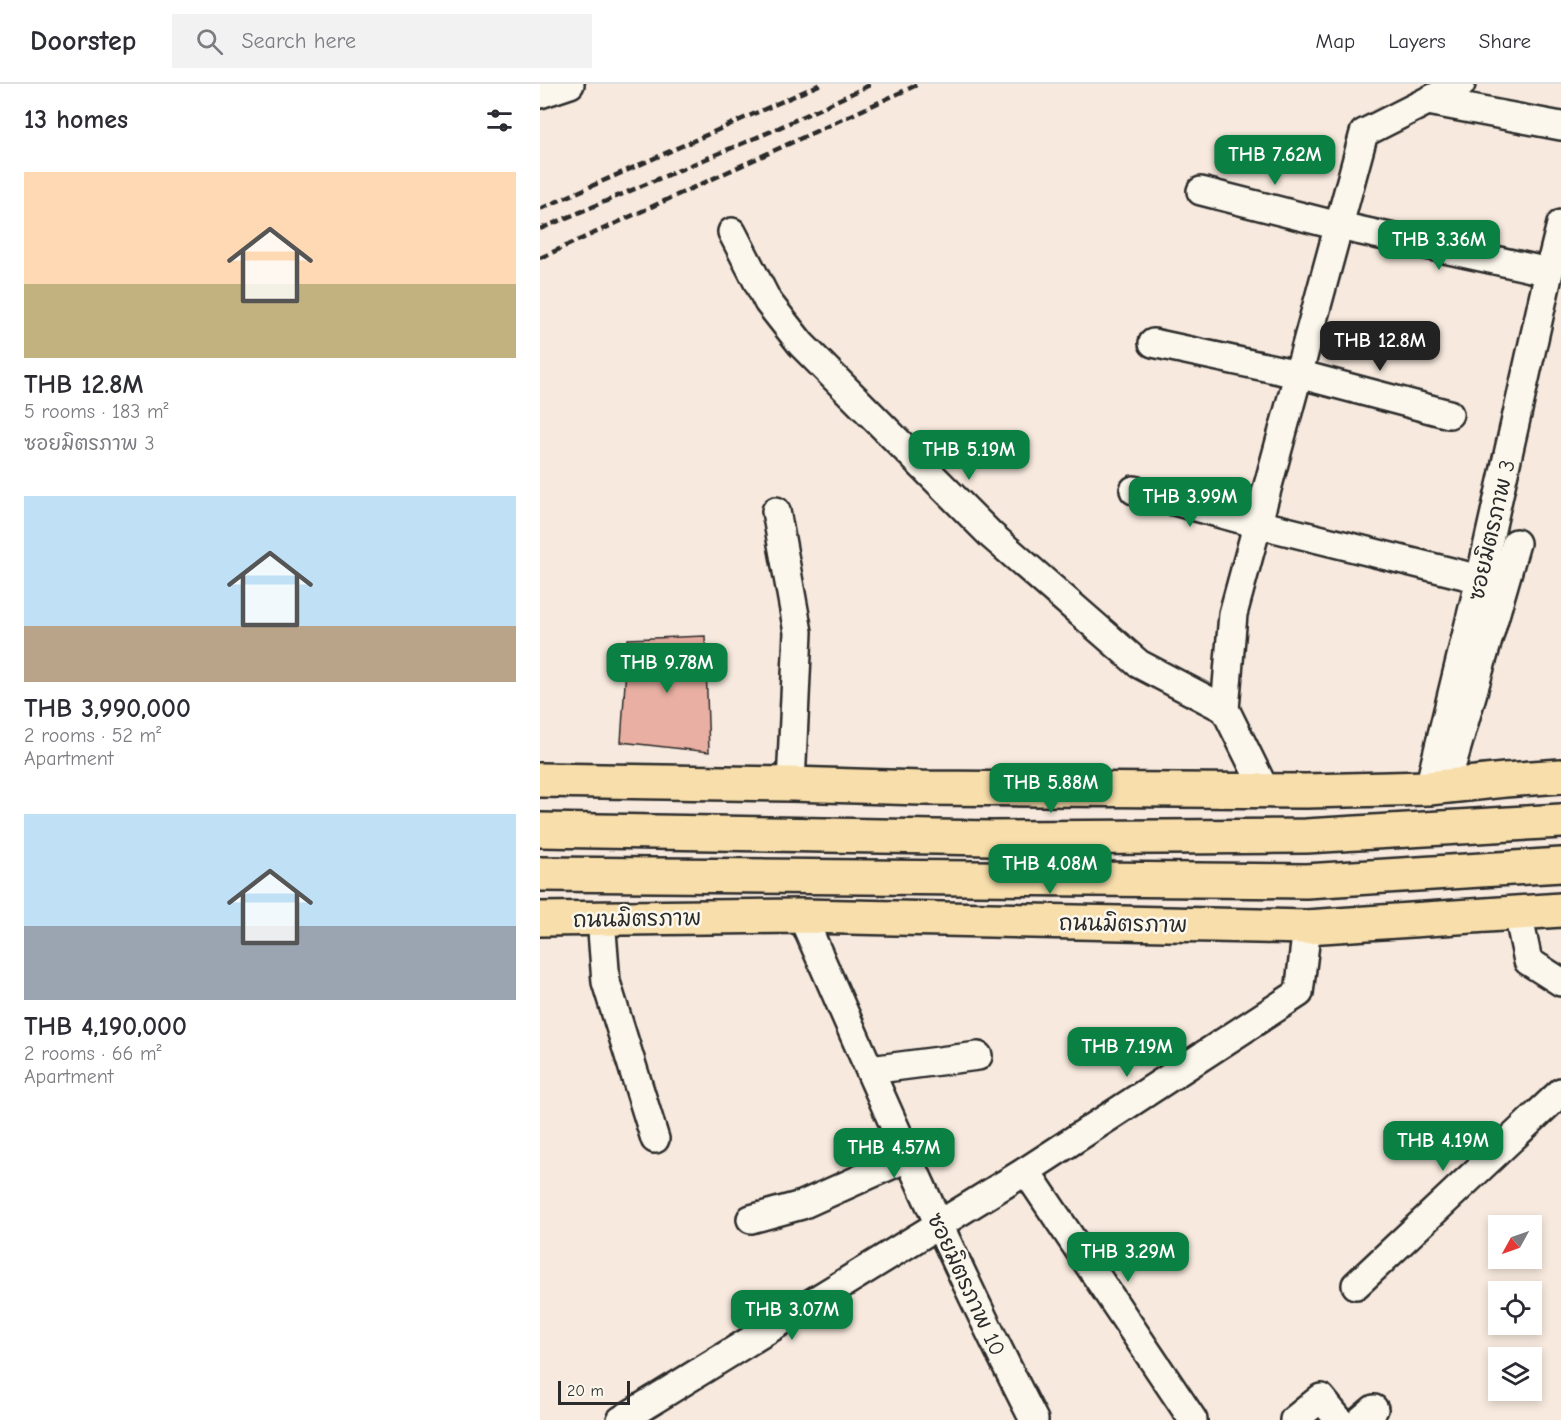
<!DOCTYPE html>
<meta charset="utf-8">
<style>
:root{--surface:#fff;--page:#f2f2f3;--text:#2b2b33;--muted:#7c7c81;--line:#e1e1e2;--accent:#0b8043}
body{margin:0;font-family:"Comic Neue","Playpen Sans Thai",sans-serif;background:var(--page);color:var(--text);height:100vh;display:flex;flex-direction:column;font-size:22px;white-space:nowrap}
*{box-sizing:border-box;margin:0}
p{font-size:20px;color:var(--muted)}
.icon{flex:none;width:33px;height:33px;fill:none;stroke:currentColor;stroke-width:2;stroke-linecap:round;stroke-linejoin:round}
.map{position:relative;flex:1;overflow:hidden}
.side{display:flex;flex-direction:column;background:var(--surface);width:540px}
.side>*{flex:none}
.needle{width:39px;rotate:230deg}
.buttons{position:absolute;left:948px;top:1131px;display:grid;gap:12px}
.buttons a{display:grid;place-items:center;width:54px;height:54px;border-radius:0px;background:var(--surface);box-shadow:0 3px 9px #0003;font-size:30px}
.scale{position:absolute;left:18px;bottom:15px;width:72px;box-sizing:border-box;padding-left:6px;border:3px solid #2b2b2b;border-top:0;font-size:16px;line-height:21px;white-space:nowrap;color:#2b2b2b;-webkit-text-stroke:4px #fbf7ec;paint-order:stroke}
.price{position:absolute;translate:-50% -51px;padding:0 14px;border-radius:12px;background:var(--accent);color:#fff;font-size:20px;line-height:39px;filter:drop-shadow(0 2px 3px #0008)}
.price::after{content:'';position:absolute;left:50%;top:36px;width:18px;height:14px;margin-left:-9px;background:inherit;clip-path:polygon(0 0,100% 0,50% 100%)}
.price.selected{background:#222;color:#fff}
ul{padding:0;list-style:none}
li{display:grid;align-content:center;gap:12px;height:318px;padding:0 24px}
li span{display:grid;place-items:center;height:186px;border-radius:0px;color:#555}
li>.icon{margin-inline-start:auto}
span .icon{width:108px;height:108px;fill:#fffc;stroke-width:1}
li b{font-size:26px}
h2{display:flex;justify-content:space-between;align-items:center;height:72px;padding:0 24px;font-size:26px}
header{display:flex;align-items:center;gap:36px;box-sizing:border-box;height:84px;padding:0 30px;background:var(--surface);border-bottom:2px solid var(--line)}
header strong{font-size:28px}
nav{display:flex;gap:33px;margin-inline-start:auto;font-size:21px}
.search{width:420px;height:54px;background:var(--page);display:flex;align-items:center;gap:15px;box-sizing:border-box;padding:0 21px;border-radius:0px;color:var(--muted);font-size:22px}
main{display:flex;flex:1;min-height:0}
.map>svg:first-child{display:block}
.building{fill:#e8afa2;stroke:#2b2b2b;stroke-width:1.5}
.lines{fill:none;stroke-linecap:round;stroke-linejoin:round}
.minor-casing{stroke:#2b2b2b;stroke-width:32}
.major-casing{stroke:#2b2b2b;stroke-width:38}
.minor{stroke:#fbf7ec;stroke-width:27}
.major{stroke:#f8deab;stroke-width:33}
.rail{stroke:#2b2b2b;stroke-width:4.5;stroke-dasharray:9 4.5;stroke-linecap:butt}
.labels{text-anchor:middle;stroke-width:5;stroke-linejoin:round;paint-order:stroke}
.street-label{font-size:22px;fill:#2b2b2b;stroke:#fbf7ec}
</style>
<header>
<strong>Doorstep</strong>
<div class="search"><svg class="icon" aria-label="search" viewBox="0 0 24 24"><circle cx="10" cy="10" r="6"/><path d="M15 15l6 6"/></svg>Search here</div>
<nav><a>Map</a><a>Layers</a><a>Share</a></nav>
</header>
<main>
<section class="side">
<h2>13 homes<svg class="icon" aria-label="filters" viewBox="0 0 24 24"><path d="M4 7h16M4 17h16"/><circle cx="9" cy="7" r="2"/><circle cx="15" cy="17" r="2"/></svg></h2>
<ul>
<li><span style="background:linear-gradient(#ffd9b3 60%,#c2b280 0)"><svg class="icon" aria-label="home" viewBox="0 0 24 24"><path d="M3 11l9-7 9 7M6 9v11h12V9"/></svg></span><div><b>THB 12.8M</b><p>5 rooms · 183 m²</p><p>ซอยมิตรภาพ 3</p></div></li>
<li><span style="background:linear-gradient(#bfe0f5 70%,#b9a48a 0)"><svg class="icon" aria-label="home" viewBox="0 0 24 24"><path d="M3 11l9-7 9 7M6 9v11h12V9"/></svg></span><div><b>THB 3,990,000</b><p>2 rooms · 52 m²</p><p>Apartment</p></div></li>
<li><span style="background:linear-gradient(#bfe0f5 60%,#9aa5b1 0)"><svg class="icon" aria-label="home" viewBox="0 0 24 24"><path d="M3 11l9-7 9 7M6 9v11h12V9"/></svg></span><div><b>THB 4,190,000</b><p>2 rooms · 66 m²</p><p>Apartment</p></div></li>
</ul>
</section>
<div class="map">
<svg width="1021" height="1336" viewBox="0 0 1021 1336">
<rect width="100%" height="100%" fill="#f7e9dd"/>
<filter id="ink" filterUnits="userSpaceOnUse"><feTurbulence type="fractalNoise" baseFrequency=".0167" numOctaves="2"/><feDisplacementMap in="SourceGraphic" scale="12" xChannelSelector="R" yChannelSelector="G"/><feConvolveMatrix kernelMatrix="1 2 1 2 8 2 1 2 1" color-interpolation-filters="sRGB"/></filter>
<g filter="url(#ink)">
<polygon class="building" points="165,552 169,668 81,658 88,555"/>
<g class="lines">
<g class="minor-casing">
<g id="minor">
<polyline points="0,10 30,0"/>
<polyline points="888,17 1021,42"/>
<polyline points="661,107 799,142 1009,188"/>
<polyline points="192,148 228,218 261,260 451,451 599,580 685,625"/>
<polyline points="613,259 758,290 909,330"/>
<polyline points="594,406 718,440 940,495"/>
<polyline points="236,427 258,548 251,700"/>
<polyline points="913,677 976,459"/>
<polyline points="889,704 940,495 1009,188 1021,140"/>
<polyline points="725,706 685,625 693,530 824,49 921,0"/>
<polyline points="978,829 988,877 1021,898"/>
<path d="M262 832C336 1001 409 1171 494 1336"/>
<polyline points="61,835 66,898 115,1055"/>
<polyline points="330,986 438,972"/>
<polyline points="486,1087 653,1336"/>
<polyline points="211,1135 262,1121 369,1073"/>
<polyline points="816,1201 1021,1008"/>
<polyline points="81,1336 486,1087 759,909 767,843"/>
<polyline points="754,1336 781,1314 799,1336"/>
<polyline points="821,1336 834,1325"/>
</g>
</g>
<g class="major-casing">
<g id="major">
<polyline points="0,696 251,700 381,704 766,707 889,704 965,696 1021,692"/>
<polyline points="0,746 451,754 766,752 1021,737"/>
<polyline points="0,790 766,797 1021,781"/>
<polyline points="0,835 262,832 767,843 1021,826"/>
</g>
</g>
<use href="#minor" class="minor"/>
<use href="#major" class="major"/>
<g class="rail">
<polyline points="0,125 281,0"/>
<polyline points="0,145 234,46 332,0"/>
<polyline points="0,174 379,0"/>
</g>
</g>
</g>
<g class="labels">
<g class="street-label">
<text transform="translate(951 446) rotate(-77)" y="8">ซอยมิตรภาพ 3</text>
<text transform="translate(97 834) rotate(-1)" y="8">ถนนมิตรภาพ</text>
<text transform="translate(583 839) rotate(1)" y="8">ถนนมิตรภาพ</text>
<text transform="translate(427 1200) rotate(65)" y="8">ซอยมิตรภาพ 10</text>
</g>
</g>
</svg>
<div class="buttons">
<a><svg class="needle" viewBox="-14 -14 28 28"><path d="M0-13l5 13h-10z" fill="#e53935"/><path d="M0 13l5-13h-10z" fill="#7c7c81"/></svg></a>
<a><svg class="icon" aria-label="locate" viewBox="0 0 24 24"><circle cx="12" cy="12" r="6"/><path d="M12 2v4M12 18v4M2 12h4M18 12h4"/></svg></a>
<a><svg class="icon" aria-label="layers" viewBox="0 0 24 24"><path d="M12 4l9 5-9 5-9-5zM3 14l9 5 9-5"/></svg></a>
</div>
<div class="scale">20 m</div>
<b class="price" style="left:735px;top:102px">THB 7.62M</b>
<b class="price" style="left:899px;top:187px">THB 3.36M</b>
<b class="price selected" style="left:840px;top:288px">THB 12.8M</b>
<b class="price" style="left:429px;top:397px">THB 5.19M</b>
<b class="price" style="left:650px;top:444px">THB 3.99M</b>
<b class="price" style="left:127px;top:610px">THB 9.78M</b>
<b class="price" style="left:511px;top:730px">THB 5.88M</b>
<b class="price" style="left:510px;top:811px">THB 4.08M</b>
<b class="price" style="left:587px;top:994px">THB 7.19M</b>
<b class="price" style="left:903px;top:1088px">THB 4.19M</b>
<b class="price" style="left:354px;top:1095px">THB 4.57M</b>
<b class="price" style="left:588px;top:1199px">THB 3.29M</b>
<b class="price" style="left:252px;top:1257px">THB 3.07M</b>
</div>
</main>
